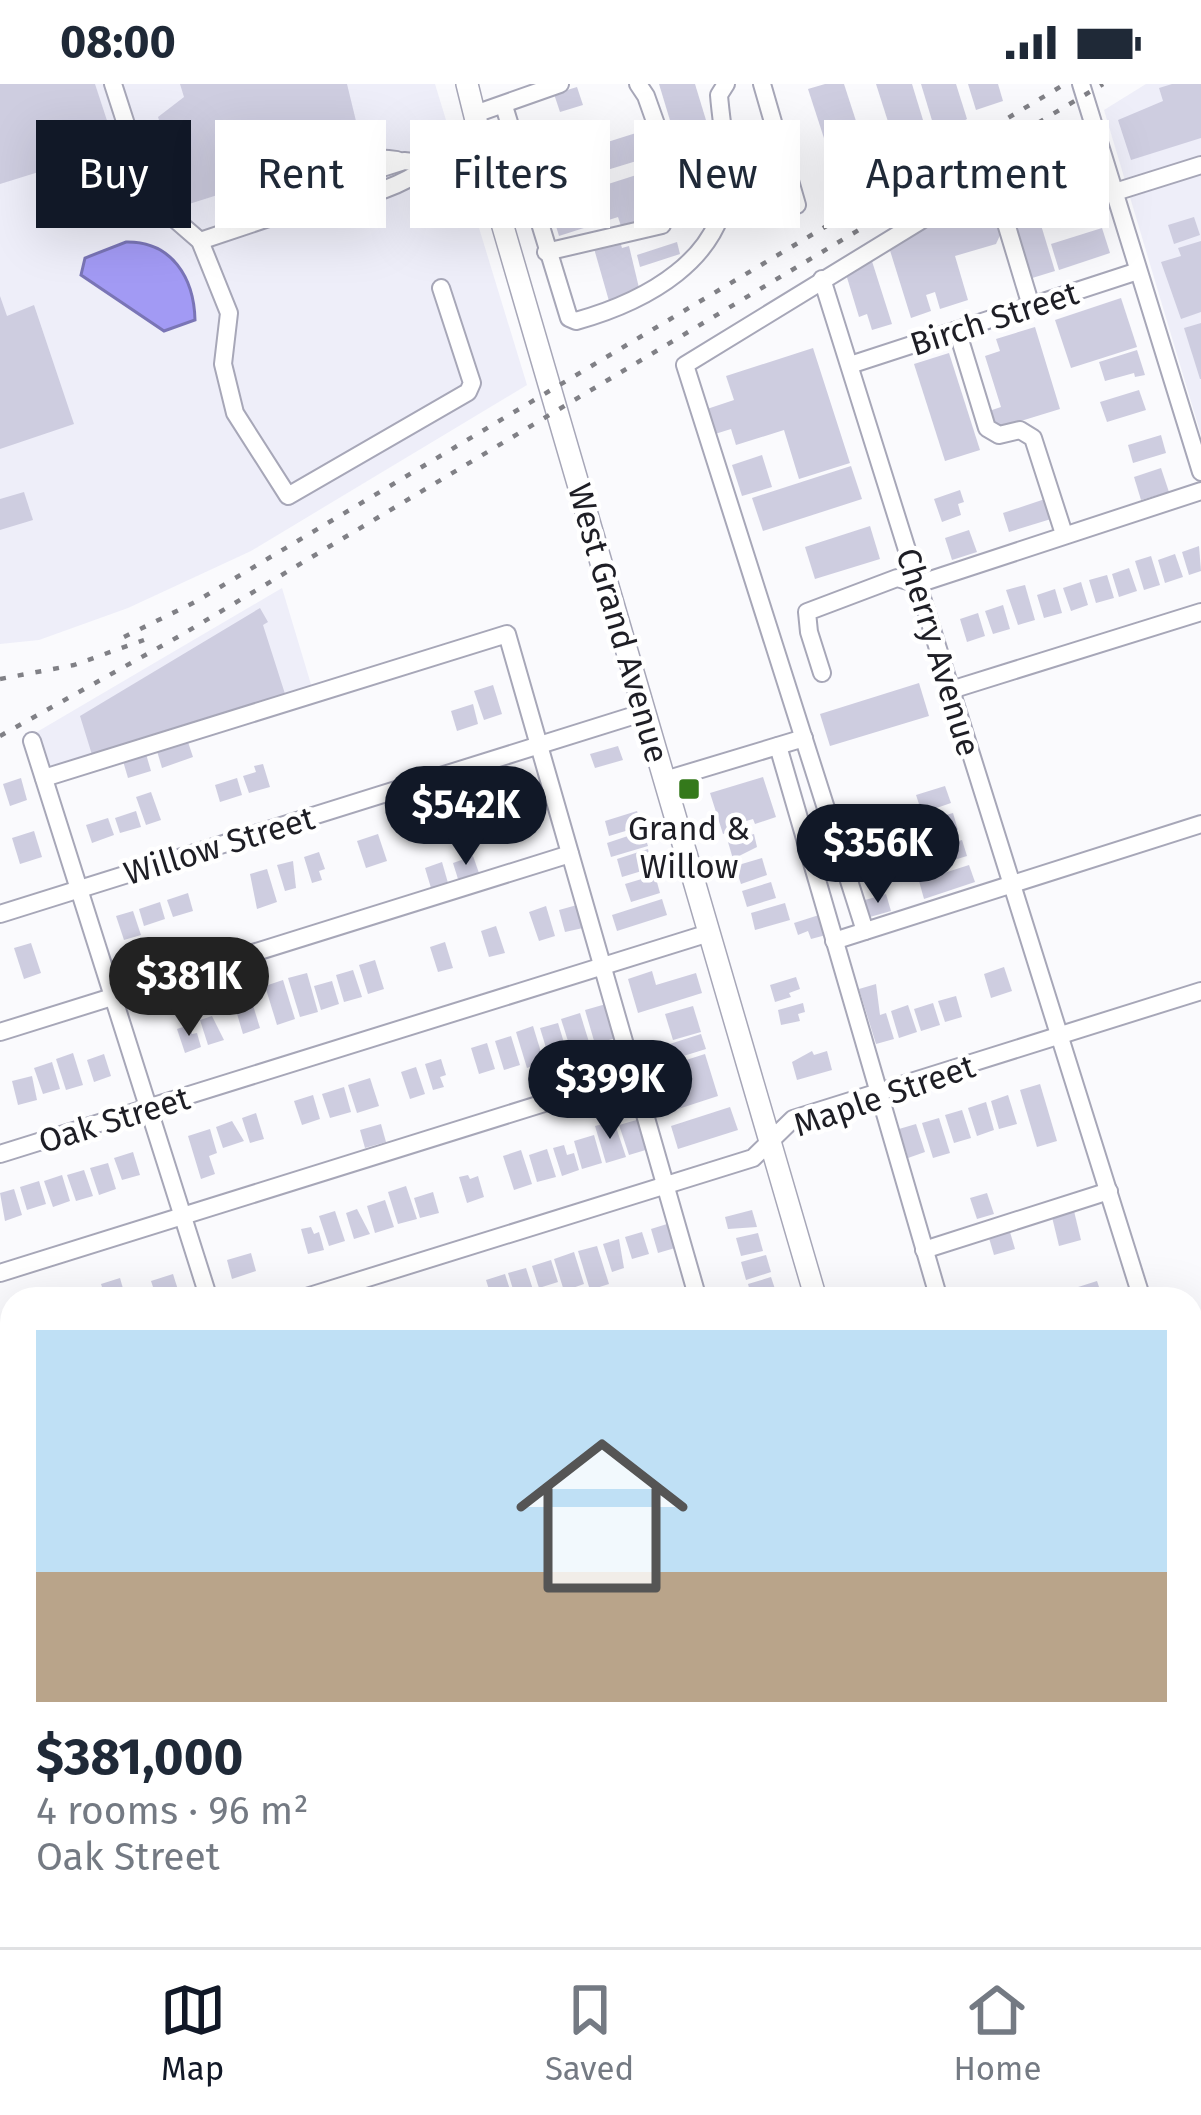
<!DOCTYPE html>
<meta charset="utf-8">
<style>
:root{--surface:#fff;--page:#f6f6f7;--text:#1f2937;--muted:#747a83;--line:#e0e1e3;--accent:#111827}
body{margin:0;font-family:"Fira Sans",sans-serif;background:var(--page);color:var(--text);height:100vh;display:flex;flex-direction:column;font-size:45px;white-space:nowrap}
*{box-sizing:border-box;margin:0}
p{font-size:39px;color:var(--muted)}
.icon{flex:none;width:66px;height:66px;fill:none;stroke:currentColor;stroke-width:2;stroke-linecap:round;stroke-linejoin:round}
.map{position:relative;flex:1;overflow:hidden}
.drawer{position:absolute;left:0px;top:1203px;width:1203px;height:660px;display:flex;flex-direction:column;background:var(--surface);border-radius:36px 36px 0 0;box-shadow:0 12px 48px #0002}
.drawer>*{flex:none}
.top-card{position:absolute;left:36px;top:36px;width:1131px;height:108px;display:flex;gap:24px}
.price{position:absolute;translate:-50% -102px;padding:0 27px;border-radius:42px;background:var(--accent);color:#fff;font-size:39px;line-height:78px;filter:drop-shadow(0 3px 6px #0008)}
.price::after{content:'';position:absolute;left:50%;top:72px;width:36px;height:27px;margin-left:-18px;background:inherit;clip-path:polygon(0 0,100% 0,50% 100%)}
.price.on{background:#222;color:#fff}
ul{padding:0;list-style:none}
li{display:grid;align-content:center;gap:24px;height:636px;padding:0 36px}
li span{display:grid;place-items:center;height:372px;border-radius:0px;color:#555}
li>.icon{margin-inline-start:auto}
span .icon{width:216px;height:216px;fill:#fffc;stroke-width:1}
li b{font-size:51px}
.pill{padding:0 42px;border-radius:0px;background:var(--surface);box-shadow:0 12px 48px #0002;font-size:42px;line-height:108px}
.pill.on{background:var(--accent);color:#fff}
.status{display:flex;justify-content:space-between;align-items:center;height:84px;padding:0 60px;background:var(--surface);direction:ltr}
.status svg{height:33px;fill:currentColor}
.dock{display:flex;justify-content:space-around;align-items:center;height:168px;border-top:3px solid var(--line);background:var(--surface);font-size:33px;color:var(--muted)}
.dock a{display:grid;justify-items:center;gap:6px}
.dock .on{color:var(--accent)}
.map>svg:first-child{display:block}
.built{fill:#eeeef9}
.water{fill:#a29af4;stroke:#7a75b6;stroke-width:3}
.building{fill:#cecde0}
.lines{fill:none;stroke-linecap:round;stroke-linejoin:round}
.minor-casing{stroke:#a7a7b8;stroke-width:20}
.major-casing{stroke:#a7a7b8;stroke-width:24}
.minor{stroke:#fff;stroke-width:16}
.major{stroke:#fff;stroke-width:21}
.rail{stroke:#808086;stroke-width:4.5;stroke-dasharray:6 12;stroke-linecap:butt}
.poi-dot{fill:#34791b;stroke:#fff;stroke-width:4.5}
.labels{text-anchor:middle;stroke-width:9;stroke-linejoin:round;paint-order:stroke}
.street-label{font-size:33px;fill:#1e1e25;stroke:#fff}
.poi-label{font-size:33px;fill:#1e1e25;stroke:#fff}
</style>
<div class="status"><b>08:00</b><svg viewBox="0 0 49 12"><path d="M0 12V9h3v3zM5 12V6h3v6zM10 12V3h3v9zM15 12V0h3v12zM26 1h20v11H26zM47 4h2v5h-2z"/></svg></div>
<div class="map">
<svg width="1201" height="1863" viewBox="0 0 1201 1863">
<rect width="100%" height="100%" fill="#fafafd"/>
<g class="built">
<polygon points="0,0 435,0 527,301 251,467 128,524 39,556 0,560"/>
<polygon points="1146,0 1201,0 1201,351 1104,26"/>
<polygon points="282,504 313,607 44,694 30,652"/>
</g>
<path class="water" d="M126 158C172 157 194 194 195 236L164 247 81 191 85 174Z"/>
<g class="building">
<polygon points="0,0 95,0 116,64 0,100"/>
<polygon points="180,0 347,0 356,37 337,43 346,70 186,121 158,33 184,13"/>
<polygon points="659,0 695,0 716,69 714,112 695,119"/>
<polygon points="825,0 844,0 869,77 835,88 808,5"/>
<polygon points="876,0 912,0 923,36 891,47"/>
<polygon points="921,0 956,0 967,35 937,53"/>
<polygon points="968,0 998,0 1003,17 976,26"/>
<polygon points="1172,0 1201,0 1201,54 1131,76 1118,36 1163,17 1159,4"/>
<polygon points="577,3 583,21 560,28 554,10"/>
<polygon points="636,49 643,75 545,105 538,80"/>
<polygon points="1023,82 1055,187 1029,195 997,90"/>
<polygon points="655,85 668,127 621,142 618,133 559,152 549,119"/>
<polygon points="987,102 1002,147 996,160 955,172 968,216 940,225 935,208 926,211 931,227 911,234 888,160 945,137 943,129"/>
<polygon points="1194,133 1200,151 1174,160 1168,141"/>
<polygon points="1102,144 1110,169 1059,186 1051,160"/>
<polygon points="619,154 622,164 629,162 640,208 609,217 593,161"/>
<polygon points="1201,157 1201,228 1181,235 1161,178 1181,172 1178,164"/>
<polygon points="677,158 680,170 640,183 637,171"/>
<polygon points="870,171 892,240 872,246 867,230 859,233 845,187"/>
<polygon points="0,212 7,232 34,221 74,340 0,365"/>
<polygon points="1121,214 1137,263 1071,284 1055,236"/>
<polygon points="1201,239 1201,295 1200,295 1184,244"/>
<polygon points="1035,243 1060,325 995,345 989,327 1001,323 985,272 1000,267 996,255"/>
<polygon points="813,264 850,379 799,395 784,346 736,361 731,345 715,350 707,325 734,316 726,292"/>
<polygon points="1137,266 1145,291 1135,293 1134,289 1105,297 1099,278"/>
<polygon points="949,269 980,366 945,377 914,280"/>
<polygon points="1139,306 1146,326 1107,338 1100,318"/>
<polygon points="1161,351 1166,369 1133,379 1128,361"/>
<polygon points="762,371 772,403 742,412 732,381"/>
<polygon points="851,382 862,415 763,447 752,414"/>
<polygon points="1161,384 1169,408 1141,416 1134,393"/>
<polygon points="960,406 964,418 958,420 961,431 942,438 934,415"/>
<polygon points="24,408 33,436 0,446 0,415"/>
<polygon points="1045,415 1051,435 1009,448 1003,429"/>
<polygon points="870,442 880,475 815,495 805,463"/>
<polygon points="969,446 977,468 952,476 945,454"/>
<polygon points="1199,462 1201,487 1189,491 1182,468"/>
<polygon points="1175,470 1183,493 1165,499 1158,476"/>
<polygon points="1151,472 1160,501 1144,506 1135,477"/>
<polygon points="1129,484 1137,507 1119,513 1112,490"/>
<polygon points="1107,491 1114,514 1096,519 1089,496"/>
<polygon points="1081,498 1088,521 1071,527 1063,504"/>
<polygon points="1025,501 1035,536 1018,541 1006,506"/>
<polygon points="1055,505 1062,529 1044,534 1037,511"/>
<polygon points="1003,521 1010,545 993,550 985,527"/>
<polygon points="260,524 268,538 263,541 286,613 93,674 80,632"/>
<polygon points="978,529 985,552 967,558 960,535"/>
<polygon points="919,599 929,632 830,662 820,630"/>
<polygon points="493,601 502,630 484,636 474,607"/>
<polygon points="473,620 478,640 457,647 451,627"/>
<polygon points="188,658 193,673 162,684 157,667"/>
<polygon points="618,662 623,676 595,684 590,670"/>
<polygon points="146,670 151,687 128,694 123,677"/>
<polygon points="263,680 270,703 249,709 243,692 256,688 254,682"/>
<polygon points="763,693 776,733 755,740 753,735 743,738 744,743 723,750 710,709"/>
<polygon points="21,694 27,716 10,722 3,700"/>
<polygon points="237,694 242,711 220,718 215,701"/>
<polygon points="542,697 551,725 536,730 533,721 526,723 520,704"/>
<polygon points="945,702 951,719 922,729 916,711"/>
<polygon points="151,708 161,736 146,741 136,713"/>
<polygon points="136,727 141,743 120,749 115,734"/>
<polygon points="637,727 642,742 609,752 605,737"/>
<polygon points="953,729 958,746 919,758 916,746 927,742 925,737"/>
<polygon points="108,734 114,751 92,759 86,741"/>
<polygon points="34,747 42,773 20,780 12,754"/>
<polygon points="643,747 648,762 611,773 607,759"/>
<polygon points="378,750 387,777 366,784 357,757"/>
<polygon points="754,750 757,763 733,775 728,758"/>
<polygon points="962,756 967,772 928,784 923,768"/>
<polygon points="648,765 650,775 643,777 645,786 622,793 617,775"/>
<polygon points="319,768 325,785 319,787 322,796 312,799 304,773"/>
<polygon points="473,772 479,789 458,795 453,779"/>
<polygon points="762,774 767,791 741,800 735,782"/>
<polygon points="293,777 296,804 285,807 277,781"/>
<polygon points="442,778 448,799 431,804 425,784"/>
<polygon points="969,781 975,798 924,815 919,797"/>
<polygon points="267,785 277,818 257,825 250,790"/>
<polygon points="655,791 660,809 631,818 625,800"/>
<polygon points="771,798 776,814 747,823 742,807"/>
<polygon points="188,809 193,827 173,833 167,816"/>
<polygon points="886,810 891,827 870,833 865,816"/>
<polygon points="662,815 667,831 617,847 612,831"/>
<polygon points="160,818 165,835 144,842 139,825"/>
<polygon points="785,819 790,836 755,846 751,829"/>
<polygon points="577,821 583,844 565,848 559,826"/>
<polygon points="546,822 555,852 539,857 529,828"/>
<polygon points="133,827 141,851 124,856 116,832"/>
<polygon points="819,831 826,851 811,855 808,847 798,851 794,839"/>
<polygon points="496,842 505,869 489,873 481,847"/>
<polygon points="445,858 453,884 438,888 430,863"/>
<polygon points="31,859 41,889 24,895 14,864"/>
<polygon points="375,876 384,905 368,910 359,881"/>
<polygon points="1004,883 1012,907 991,914 984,890"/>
<polygon points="353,886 362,913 344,918 336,891"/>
<polygon points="652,887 656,901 696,889 702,909 638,929 628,895"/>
<polygon points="307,889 318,928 300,933 288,894"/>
<polygon points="216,891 221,909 203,915 197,897"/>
<polygon points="796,893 800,905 789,909 791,913 775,918 770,901"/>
<polygon points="283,896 295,935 277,941 265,902"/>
<polygon points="332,897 339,920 321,926 314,902"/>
<polygon points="876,900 880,931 886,929 894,955 876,960 859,905"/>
<polygon points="956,912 962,933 945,938 938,917"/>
<polygon points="252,918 260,944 243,950 235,923"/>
<polygon points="803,919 805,928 798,930 800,937 781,941 778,926"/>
<polygon points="933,919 940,941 921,947 914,925"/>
<polygon points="606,920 616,954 609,956 611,963 597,967 585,926"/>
<polygon points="908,921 917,948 899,954 891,927"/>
<polygon points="693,922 701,948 673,956 665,930"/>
<polygon points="580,929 593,971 574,976 561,935"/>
<polygon points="212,932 224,956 208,961 200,936"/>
<polygon points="558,939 569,975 551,980 540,944"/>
<polygon points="189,941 192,950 197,949 201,963 185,969 177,945"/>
<polygon points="533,942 544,978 527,984 516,948"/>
<polygon points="701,950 706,965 661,979 657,964"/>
<polygon points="511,952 520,981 504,986 495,957"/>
<polygon points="487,959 495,985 479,990 471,964"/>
<polygon points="812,967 814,971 827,967 832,986 797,996 792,978"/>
<polygon points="73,969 83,1001 66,1006 56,975"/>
<polygon points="104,970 111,992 94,998 87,976"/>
<polygon points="705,970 718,1012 669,1028 659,995 664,993 661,984"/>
<polygon points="441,975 446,991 440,993 444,1003 433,1006 425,980"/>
<polygon points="52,978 60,1005 43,1010 34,984"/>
<polygon points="416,983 425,1010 410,1015 401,988"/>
<polygon points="32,992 37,1016 18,1021 12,997"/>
<polygon points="370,994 379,1022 357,1029 348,1001"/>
<polygon points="1040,1000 1057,1057 1037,1063 1020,1006"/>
<polygon points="344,1003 351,1028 330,1034 322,1010"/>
<polygon points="313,1011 320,1035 302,1041 294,1017"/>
<polygon points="1008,1011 1017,1040 999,1045 991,1017"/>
<polygon points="986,1018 994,1046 977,1052 968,1024"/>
<polygon points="730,1023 738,1046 678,1065 671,1042"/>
<polygon points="962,1026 971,1054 954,1059 945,1031"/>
<polygon points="256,1029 264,1055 250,1059 242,1034"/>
<polygon points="939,1034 950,1069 933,1074 922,1039"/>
<polygon points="640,1035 649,1065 629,1071 619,1041"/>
<polygon points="232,1037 244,1057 223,1064 216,1043"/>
<polygon points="614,1037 626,1073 606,1079 595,1042"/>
<polygon points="381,1040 386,1058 365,1064 360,1046"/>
<polygon points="916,1040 925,1068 908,1074 899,1045"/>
<polygon points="210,1045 217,1069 209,1072 215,1090 201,1095 188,1052"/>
<polygon points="594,1051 602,1079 582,1085 574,1057"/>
<polygon points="564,1061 567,1071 574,1069 579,1086 562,1092 553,1064"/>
<polygon points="547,1065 556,1093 537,1098 529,1071"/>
<polygon points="521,1066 532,1100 514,1106 503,1072"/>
<polygon points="133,1068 140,1091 122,1096 114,1074"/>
<polygon points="108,1079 116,1105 99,1111 90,1084"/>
<polygon points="84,1086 93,1112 76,1117 67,1091"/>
<polygon points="62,1091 70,1117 53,1123 44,1097"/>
<polygon points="468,1091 470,1095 478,1092 484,1113 467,1119 459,1093"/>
<polygon points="39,1097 46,1120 27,1126 20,1103"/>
<polygon points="406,1102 417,1135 398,1140 388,1108"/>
<polygon points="14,1105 22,1131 5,1137 0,1109"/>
<polygon points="433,1108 439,1129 420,1134 414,1114"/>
<polygon points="987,1109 994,1130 977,1135 970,1114"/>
<polygon points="385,1116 394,1143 375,1149 367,1122"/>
<polygon points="357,1125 370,1150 354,1155 346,1129"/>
<polygon points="752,1126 757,1143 728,1145 725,1133"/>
<polygon points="335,1127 345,1157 329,1162 319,1132"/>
<polygon points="1074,1127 1081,1156 1059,1162 1052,1133"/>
<polygon points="667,1140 675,1164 658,1169 651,1145"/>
<polygon points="311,1143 314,1150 319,1148 324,1166 308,1170 301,1145"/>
<polygon points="642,1148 649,1170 632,1175 625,1153"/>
<polygon points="1010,1148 1015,1165 994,1171 989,1154"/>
<polygon points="758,1149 763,1167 741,1172 736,1154"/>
<polygon points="619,1155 624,1184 612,1188 603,1160"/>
<polygon points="597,1162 609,1200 590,1206 578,1167"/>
<polygon points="574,1168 584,1200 564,1207 554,1175"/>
<polygon points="251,1169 256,1187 232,1195 227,1176"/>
<polygon points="766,1171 771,1188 746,1196 741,1178"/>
<polygon points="551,1176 558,1198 539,1204 532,1182"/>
<polygon points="526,1184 536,1215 516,1215 508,1189"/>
<polygon points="173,1190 179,1209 157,1215 151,1197"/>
<polygon points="505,1190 513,1215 492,1215 486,1196"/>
<polygon points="771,1193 777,1211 752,1215 748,1200"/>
<polygon points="120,1194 126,1215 106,1215 101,1200"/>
<polygon points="1097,1197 1103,1215 1078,1215 1075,1204"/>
<polygon points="889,1851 931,1851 934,1863 892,1863"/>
</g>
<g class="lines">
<g class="minor-casing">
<g id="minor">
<polyline points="113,0 134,65 139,104 200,157 229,229 223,280 235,329 288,412 468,308 472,299 441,204"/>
<polyline points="638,0 646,12 679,105"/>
<polyline points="762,0 797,121"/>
<polyline points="1081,0 1201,388"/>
<path d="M504 22 569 234 576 237C644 218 726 176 727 94 727 67 721 38 719 11L726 0"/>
<polyline points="475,30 560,0"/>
<path d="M344 96C358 75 372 72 397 76"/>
<polyline points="1115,108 1201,81"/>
<polyline points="331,113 344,96 404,77 432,80 484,68"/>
<path d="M200 157 331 113C366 117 404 100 432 80"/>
<polyline points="546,168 662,141"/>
<polyline points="822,195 1142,1215"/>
<polyline points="957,246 987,344 999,351 1020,346 1033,354 1064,450"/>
<polyline points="850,281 1138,187"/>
<polyline points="822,589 809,548 807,528 897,494 918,500 1201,407"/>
<polyline points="951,606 1201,528"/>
<polyline points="32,657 209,1215"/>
<polyline points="778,662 939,1215"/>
<polyline points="44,694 507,550 698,1215"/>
<polyline points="665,696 804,654"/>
<polyline points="0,830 645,628"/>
<polyline points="865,847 685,281 992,93 1031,222"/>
<polyline points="834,857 1201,740"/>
<polyline points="0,948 570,770"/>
<polyline points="0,1070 709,849"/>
<polyline points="924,1166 1109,1107"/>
<polyline points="0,1189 634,991"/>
<polyline points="300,1215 753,1074 793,1035 1201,907"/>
<polyline points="1191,1257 1201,1254"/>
<polyline points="0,1308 12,1305"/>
<polyline points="1191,1368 1201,1400"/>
<polyline points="0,1428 12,1425"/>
<polyline points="1191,1496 1201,1493"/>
<polyline points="0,1551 12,1547"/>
<polyline points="1191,1613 1201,1610"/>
<polyline points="0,1669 12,1665"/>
<polyline points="1191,1729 1201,1725"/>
<polyline points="0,1790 12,1786"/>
<polyline points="412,1851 416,1863"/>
<polyline points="881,1851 884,1863"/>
<polyline points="956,1851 959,1863"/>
<polyline points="1119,1851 1122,1863"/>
<polyline points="151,1863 189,1851"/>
<polyline points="538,1863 577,1851"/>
<polyline points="1158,1863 1187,1851"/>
</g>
</g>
<g class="major-casing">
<g id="major">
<polyline points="467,0 499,129 816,1215"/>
<polyline points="1002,1851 1005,1863"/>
</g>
</g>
<use href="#minor" class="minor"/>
<use href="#major" class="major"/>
<g class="rail">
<polyline points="124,553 195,518 1065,0"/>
<polyline points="0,595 74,581 144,556"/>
<polyline points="0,652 183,550 1103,0"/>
</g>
</g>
<rect class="poi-dot" x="677" y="693" width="24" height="24" rx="6"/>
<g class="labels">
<g class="street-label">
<text transform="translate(994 234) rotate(-18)" y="12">Birch Street</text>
<text transform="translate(619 539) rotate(74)" y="12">West Grand Avenue</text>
<text transform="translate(939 568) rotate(73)" y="12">Cherry Avenue</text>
<text transform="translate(219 761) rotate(-17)" y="12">Willow Street</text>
<text transform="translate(884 1011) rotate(-19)" y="12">Maple Street</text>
<text transform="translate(114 1035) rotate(-17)" y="12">Oak Street</text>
</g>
<g class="poi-label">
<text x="689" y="756">Grand &amp;<tspan x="689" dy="38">Willow</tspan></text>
</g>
</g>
</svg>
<b class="price" style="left:466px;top:784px">$542K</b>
<b class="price" style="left:878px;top:822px">$356K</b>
<b class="price on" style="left:189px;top:955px">$381K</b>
<b class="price" style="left:610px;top:1058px">$399K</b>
<div class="top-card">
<a class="pill on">Buy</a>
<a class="pill">Rent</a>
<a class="pill">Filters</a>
<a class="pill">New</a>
<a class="pill">Apartment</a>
</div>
<section class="drawer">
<ul>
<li><span style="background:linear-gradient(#bfe0f5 65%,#b9a48a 0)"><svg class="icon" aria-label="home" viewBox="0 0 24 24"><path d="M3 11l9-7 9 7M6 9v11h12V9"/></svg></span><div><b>$381,000</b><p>4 rooms · 96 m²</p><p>Oak Street</p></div></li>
</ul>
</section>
</div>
<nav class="dock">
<a class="on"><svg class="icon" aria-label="map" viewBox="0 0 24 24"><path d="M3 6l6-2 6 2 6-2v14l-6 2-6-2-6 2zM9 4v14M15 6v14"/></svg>Map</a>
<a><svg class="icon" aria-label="saved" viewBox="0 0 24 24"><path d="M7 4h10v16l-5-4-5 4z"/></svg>Saved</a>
<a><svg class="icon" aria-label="home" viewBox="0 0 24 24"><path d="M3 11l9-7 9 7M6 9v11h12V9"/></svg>Home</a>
</nav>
